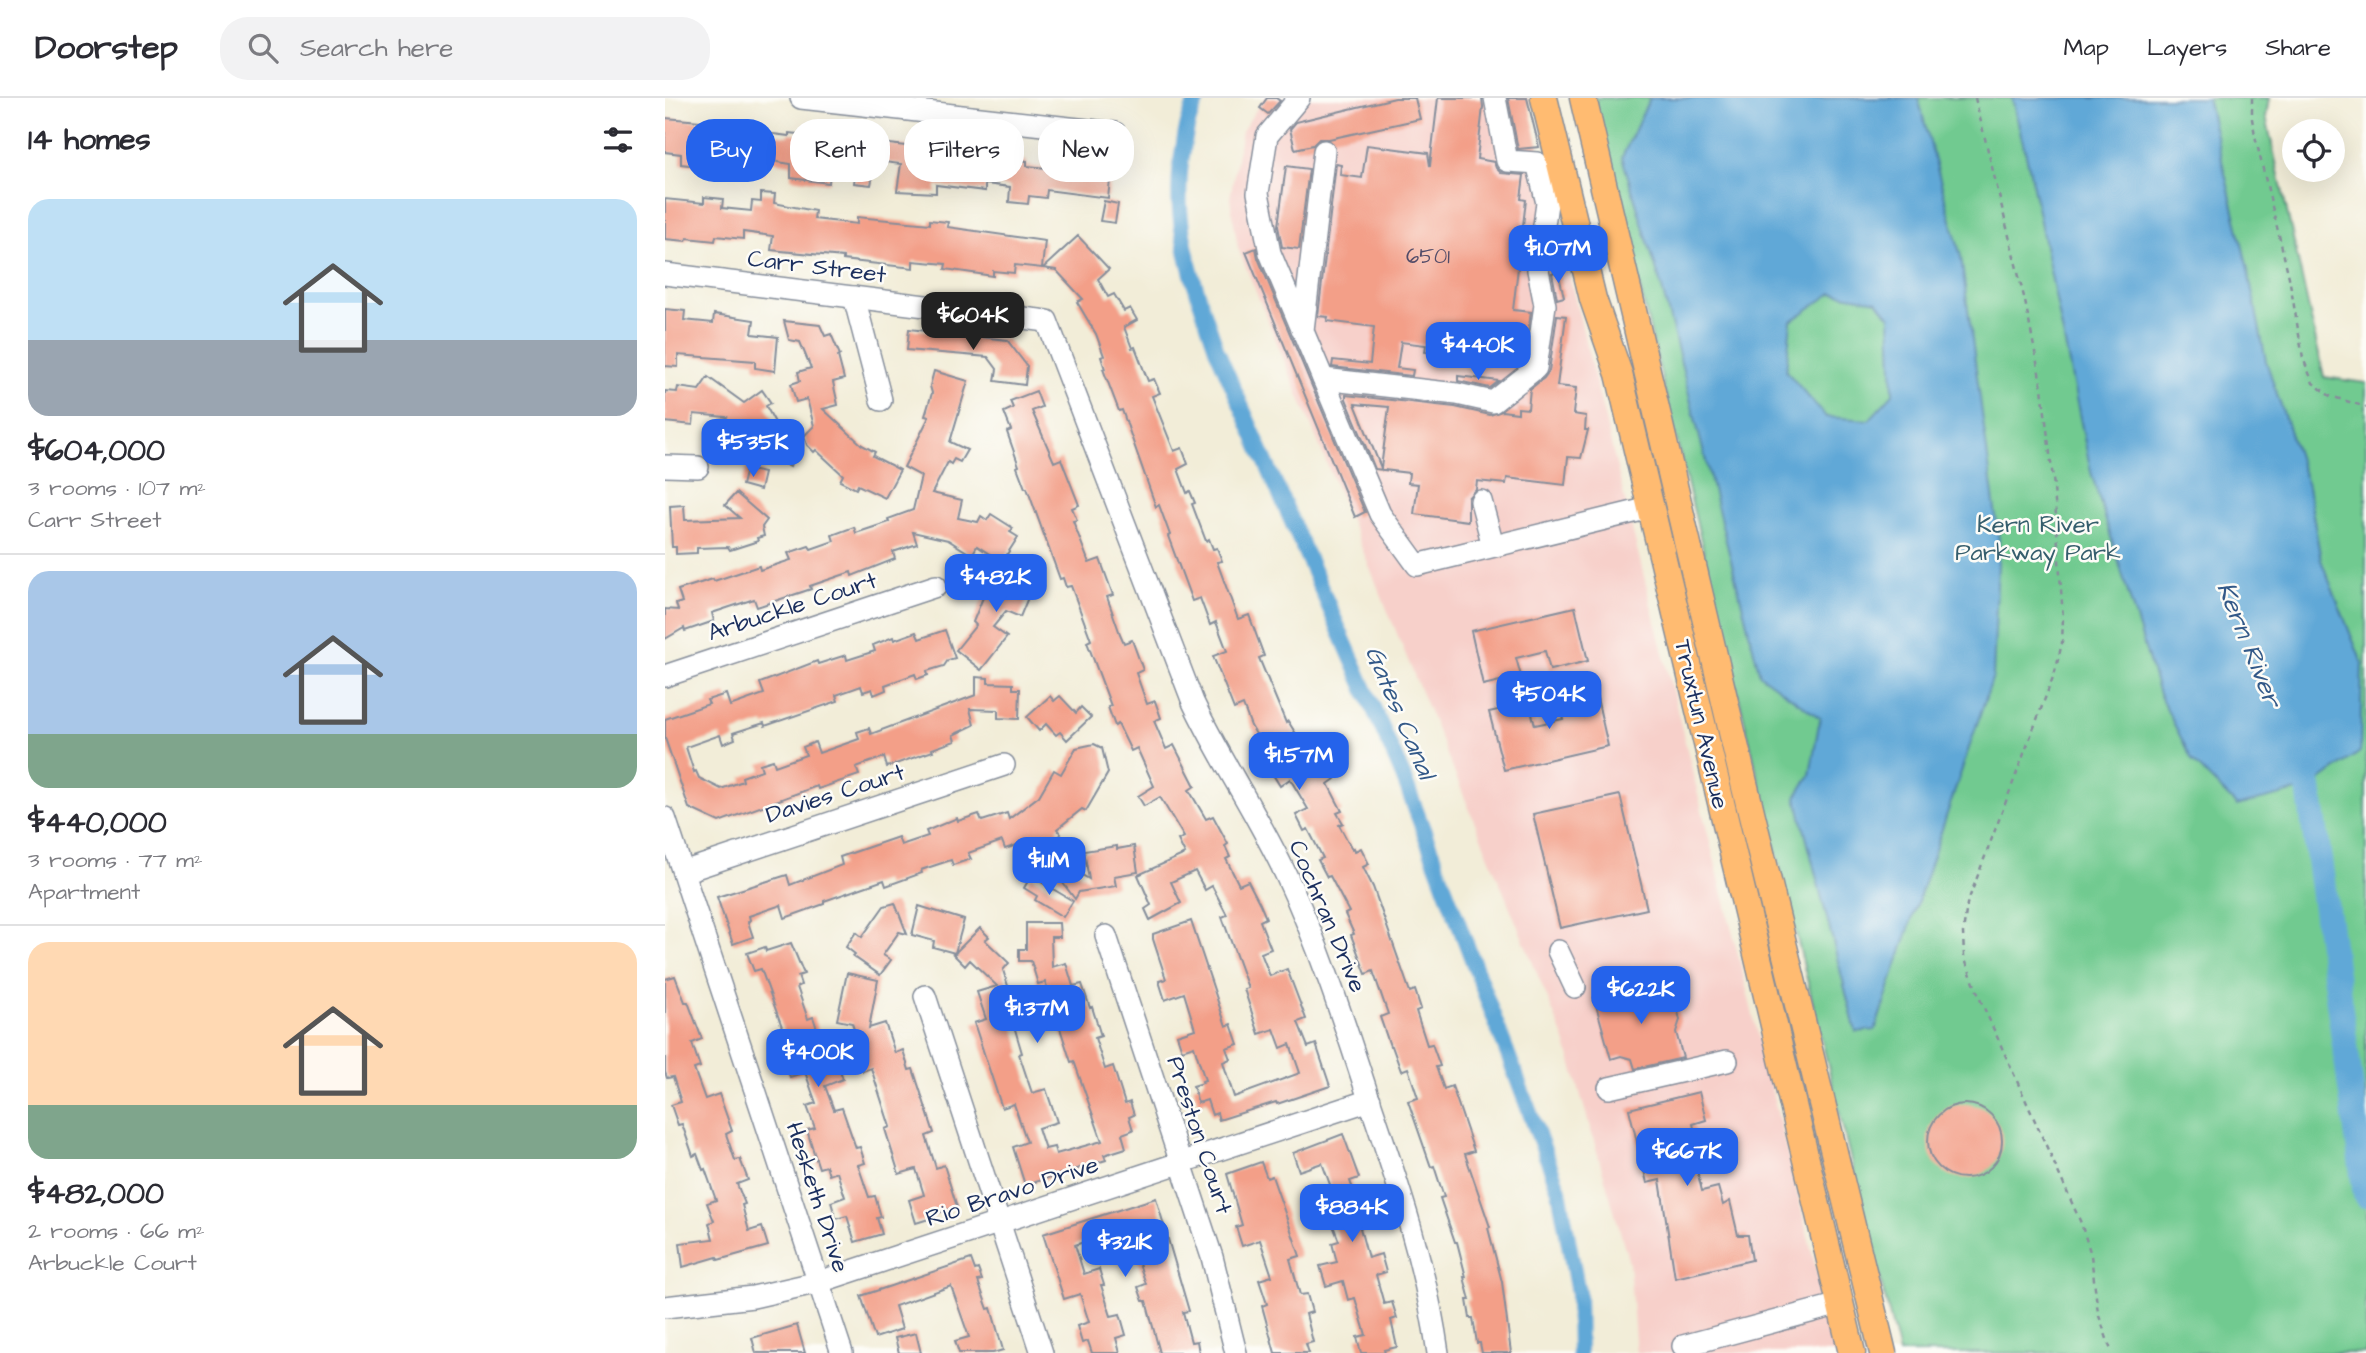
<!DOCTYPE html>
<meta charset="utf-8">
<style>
:root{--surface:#fff;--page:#f2f2f3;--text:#2b2b33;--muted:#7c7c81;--line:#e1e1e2;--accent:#2563eb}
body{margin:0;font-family:"Architects Daughter",sans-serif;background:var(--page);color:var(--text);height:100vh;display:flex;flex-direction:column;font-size:26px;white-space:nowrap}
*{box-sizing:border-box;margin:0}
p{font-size:23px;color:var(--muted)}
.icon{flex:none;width:38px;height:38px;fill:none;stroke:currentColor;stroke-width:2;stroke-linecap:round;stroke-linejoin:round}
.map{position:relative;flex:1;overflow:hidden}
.sheet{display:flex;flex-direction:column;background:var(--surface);width:665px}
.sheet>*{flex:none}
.top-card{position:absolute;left:21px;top:21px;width:665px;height:63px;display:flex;gap:14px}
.buttons{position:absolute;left:1617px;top:21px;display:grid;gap:14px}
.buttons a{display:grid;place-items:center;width:63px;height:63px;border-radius:50%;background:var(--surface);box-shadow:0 7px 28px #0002;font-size:35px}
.price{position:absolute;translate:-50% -60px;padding:0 16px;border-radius:14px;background:var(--accent);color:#fff;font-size:23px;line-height:46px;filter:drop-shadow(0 2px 4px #0008)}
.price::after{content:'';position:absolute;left:50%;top:42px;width:21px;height:16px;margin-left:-10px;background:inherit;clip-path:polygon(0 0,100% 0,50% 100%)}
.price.on{background:#222;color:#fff}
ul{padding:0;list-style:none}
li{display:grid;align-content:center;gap:14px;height:371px;padding:0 28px}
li+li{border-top:2px solid var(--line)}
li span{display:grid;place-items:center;height:217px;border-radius:21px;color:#555}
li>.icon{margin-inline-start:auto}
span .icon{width:126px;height:126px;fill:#fffc;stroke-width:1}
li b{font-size:30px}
h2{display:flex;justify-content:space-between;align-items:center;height:84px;padding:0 28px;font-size:30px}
.pill{padding:0 24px;border-radius:28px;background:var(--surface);box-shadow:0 7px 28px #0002;font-size:24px;line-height:63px}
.pill.on{background:var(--accent);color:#fff}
header{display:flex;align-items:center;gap:42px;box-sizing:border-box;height:98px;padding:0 35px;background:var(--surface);border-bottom:2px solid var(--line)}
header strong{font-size:33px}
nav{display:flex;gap:38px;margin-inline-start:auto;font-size:24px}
.search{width:490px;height:63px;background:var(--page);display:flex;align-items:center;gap:18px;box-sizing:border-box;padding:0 24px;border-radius:28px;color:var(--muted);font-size:26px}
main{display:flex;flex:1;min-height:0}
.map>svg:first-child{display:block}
.built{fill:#f7d0ca}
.green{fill:#71ca90;stroke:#467c77;stroke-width:2}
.water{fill:#60a8d7;stroke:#3e6c9a;stroke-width:2;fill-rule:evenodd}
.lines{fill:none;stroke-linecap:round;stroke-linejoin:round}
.canal{stroke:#60a8d7;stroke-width:16}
.river{stroke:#60a8d7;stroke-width:26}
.building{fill:#f39f88;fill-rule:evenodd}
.minor-casing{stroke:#868e9b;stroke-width:24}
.major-casing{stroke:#868e9b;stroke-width:29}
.path{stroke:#868e9b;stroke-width:2.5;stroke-dasharray:5 5;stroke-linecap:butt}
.minor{stroke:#fff;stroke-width:21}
.major{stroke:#ffbb71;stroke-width:26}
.labels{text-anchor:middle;stroke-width:5;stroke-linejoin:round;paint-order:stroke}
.number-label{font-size:21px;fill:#514b68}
.street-label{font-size:24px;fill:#1b2f5e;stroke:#fdfcf7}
.park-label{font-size:24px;fill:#355e6d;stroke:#fdfcf7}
.water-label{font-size:26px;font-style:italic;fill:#335988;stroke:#fdfcf7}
</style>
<header>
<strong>Doorstep</strong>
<div class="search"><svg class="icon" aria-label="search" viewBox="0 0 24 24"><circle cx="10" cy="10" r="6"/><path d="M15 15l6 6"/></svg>Search here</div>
<nav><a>Map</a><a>Layers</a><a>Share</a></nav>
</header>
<main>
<section class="sheet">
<h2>14 homes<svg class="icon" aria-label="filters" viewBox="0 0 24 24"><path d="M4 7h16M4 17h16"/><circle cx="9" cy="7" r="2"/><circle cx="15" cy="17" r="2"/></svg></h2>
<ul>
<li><span style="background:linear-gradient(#bfe0f5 65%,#9aa5b1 0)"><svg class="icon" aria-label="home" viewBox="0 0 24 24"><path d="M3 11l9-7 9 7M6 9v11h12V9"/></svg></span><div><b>$604,000</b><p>3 rooms · 107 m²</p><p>Carr Street</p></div></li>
<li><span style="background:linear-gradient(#a9c7e8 75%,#7fa58c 0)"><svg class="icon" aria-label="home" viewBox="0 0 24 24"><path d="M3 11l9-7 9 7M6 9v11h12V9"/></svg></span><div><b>$440,000</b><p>3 rooms · 77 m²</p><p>Apartment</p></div></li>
<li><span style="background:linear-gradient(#ffd9b3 75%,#7fa58c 0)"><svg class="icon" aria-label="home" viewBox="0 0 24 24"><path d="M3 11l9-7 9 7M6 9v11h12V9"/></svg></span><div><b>$482,000</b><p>2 rooms · 66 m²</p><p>Arbuckle Court</p></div></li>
</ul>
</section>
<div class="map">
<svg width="1701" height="1255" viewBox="0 0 1701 1255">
<rect width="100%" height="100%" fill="#fdfcf7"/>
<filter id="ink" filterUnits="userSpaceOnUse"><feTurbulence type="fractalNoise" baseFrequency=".0143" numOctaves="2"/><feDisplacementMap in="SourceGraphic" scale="14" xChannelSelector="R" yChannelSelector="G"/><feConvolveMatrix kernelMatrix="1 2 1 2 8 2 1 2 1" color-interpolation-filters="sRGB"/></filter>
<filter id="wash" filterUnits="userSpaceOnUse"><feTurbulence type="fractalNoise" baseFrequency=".00686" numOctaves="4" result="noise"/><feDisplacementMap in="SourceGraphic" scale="28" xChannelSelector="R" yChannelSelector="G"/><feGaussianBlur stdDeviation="1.57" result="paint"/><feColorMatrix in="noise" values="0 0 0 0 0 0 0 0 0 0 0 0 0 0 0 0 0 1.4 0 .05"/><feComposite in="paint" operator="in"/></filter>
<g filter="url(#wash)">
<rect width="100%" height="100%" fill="#f2edd8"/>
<polygon class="built" points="599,0 860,0 1172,1255 971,1255 964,1164 900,943 573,150 565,100 577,33"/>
<polygon class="green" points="929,0 1604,0 1601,19 1659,279 1701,285 1701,1255 1234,1255 1201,1125"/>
<g class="water">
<path d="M985 0H1253L1296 159 1334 442 1328 578 1210 932 1191 934 1131 699 1145 677 1155 620 1095 577 997 190 957 59ZM1167 195 1212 203 1225 219 1228 296 1204 322 1161 319 1121 273 1126 223Z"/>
<polygon points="1347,0 1542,0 1582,167 1601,263 1643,389 1656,462 1697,565 1695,654 1644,690 1572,708 1527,662 1494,596 1426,374 1364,69"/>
</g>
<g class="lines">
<path class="canal" d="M533 0C524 17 521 32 518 51 505 125 528 181 551 250L738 678 894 1092 913 1195 914 1255"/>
<polyline class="river" points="1631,657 1644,690 1701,1097"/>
</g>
<g id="blocks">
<g class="building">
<polygon points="602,0 611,0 615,3 603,16 595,10"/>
<polygon points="730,0 750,0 755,21 664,41 654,41 648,47 630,51 625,31 631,24"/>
<polygon points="773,0 817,0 818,9 812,61 829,64 831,70 836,75 859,77 856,101 861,102 848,212 866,214 859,263 854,267 850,266 853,244 793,236 791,258 760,254 761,247 736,244 732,270 748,272 747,278 667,269 668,262 705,266 709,229 662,223 663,219 653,218 671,66 676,67 675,77 697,80 702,47 763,55 765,68"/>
<polygon points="843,0 862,0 874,49 853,51"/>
<polygon points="0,20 35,23 33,40 61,43 62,37 85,40 86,33 124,38 124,35 143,37 142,49 174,52 175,49 190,51 191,42 249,49 248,59 280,63 281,53 307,56 306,63 320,64 320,69 344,71 345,61 362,63 362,68 392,71 392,67 446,73 443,100 382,92 381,100 364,98 363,106 344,104 345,89 320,86 320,93 271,87 271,95 232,93 236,66 211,63 206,87 189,85 190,77 165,74 164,85 126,80 126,66 100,62 99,76 16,66 16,56 0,54"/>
<polygon points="621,68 644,71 634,151 617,149 613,128"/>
<polygon points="96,95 110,96 109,105 150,113 149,121 192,126 192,119 265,126 265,122 283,124 282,129 380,143 377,170 350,167 349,175 328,173 328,178 280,171 281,166 248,163 248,170 178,162 178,159 106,152 108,138 78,134 78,141 51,138 50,143 22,140 21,143 0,141 0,101 39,105 39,99 58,101 57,110 86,113 87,103 96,104"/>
<polygon points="439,103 453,106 450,125 435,123"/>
<polygon points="413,138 444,171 433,181 443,199 449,196 459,213 465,210 472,222 459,229 467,250 470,249 483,283 489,281 495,295 487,298 509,353 517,350 523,366 513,371 522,395 525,393 530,405 527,406 541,443 544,441 548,451 552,450 557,463 552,464 573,521 584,517 599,558 594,560 621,625 623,623 651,668 659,663 670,681 663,686 677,713 672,715 678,725 674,727 687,751 689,750 690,753 696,750 704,766 698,769 708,789 745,894 750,892 756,911 751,913 762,947 767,946 775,968 771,969 779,991 787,988 809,1053 800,1056 825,1129 823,1130 837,1184 846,1255 817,1255 815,1245 812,1245 808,1220 805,1220 802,1202 805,1202 799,1179 801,1179 792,1144 790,1144 775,1100 779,1099 769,1068 766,1069 743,1003 753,1000 743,970 736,973 727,948 725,948 715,919 723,916 708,873 701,876 686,837 689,836 680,816 684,814 665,778 662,779 653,762 658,760 643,731 639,733 631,717 643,711 625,681 615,688 591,649 597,646 586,628 578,607 569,611 548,558 562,553 551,524 545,527 535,500 527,503 503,438 505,437 494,407 491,409 457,312 454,313 438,271 440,271 436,259 439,258 431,236 412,204 418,201 391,172 378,170"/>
<polygon points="591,150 593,160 700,414 690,419 581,154"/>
<polygon points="893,173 899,199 892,201 887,175"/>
<polygon points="0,211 20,213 19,222 48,225 49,216 89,222 87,236 113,239 110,273 90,270 90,263 13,257 13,269 0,268"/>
<path d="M892 217 901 218 892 288 911 290 908 316 921 318 920 332H923L916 360 903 359 900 387 842 380 841 386 812 383 811 391 803 400V423L749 416 753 386 743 385 744 375 710 371 681 301V297L790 309 825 317 837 313 853 315V310L863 311 865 291 879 280 884 273ZM690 306 724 309 716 370Z"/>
<polygon points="119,223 155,227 160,238 166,236 175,257 173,258 179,281 168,284 173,307 158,311 197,347 210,354 208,358 235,372 220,400 193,387 191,391 175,383 178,377 151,352 149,354 142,347 139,338 149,328 142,301 131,304 126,286 135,283 133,274 146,270 135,244 124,242"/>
<polygon points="244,231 342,242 362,268 360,287 330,283 332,271 323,259 242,252"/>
<polygon points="269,273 303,283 285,344 302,352 295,364 289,361 286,366 283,364 267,395 297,402 293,420 313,424 316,418 322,422 326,416 348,430 345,434 353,439 337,464 312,448 307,457 283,442 248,434 252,446 228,454 230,461 187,478 186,474 145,488 146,491 92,509 89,501 47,515 49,523 20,533 19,530 0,541 0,511 13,512 11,506 17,504 13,492 48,481 49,483 94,468 95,472 126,462 123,455 144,448 146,451 169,443 167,437 189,429 191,435 224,424 223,421 248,412 256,378 239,369 264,319 260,318 267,295 265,288"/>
<polygon points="793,278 834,283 825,290 793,283"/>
<polygon points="43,279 79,305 97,292 106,305 101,308 114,332 91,346 128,355 125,369 55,333 62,319 29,316 28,327 0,324 0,293 12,294 13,289 34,292"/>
<polygon points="371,293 377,309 367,313 389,364 396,361 414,407 407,410 412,422 408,423 424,465 435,461 448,497 442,499 455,536 459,545 467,542 478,572 471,575 482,606 490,603 496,620 489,623 501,651 509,647 530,688 524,692 541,721 548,718 563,746 560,748 565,759 561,761 574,787 583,783 595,806 601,820 595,823 606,851 596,855 605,878 622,871 641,921 633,924 643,949 651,946 665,988 612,1006 611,1004 554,1022 552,1015 547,1017 542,1002 533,1005 528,988 538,985 537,983 540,982 529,948 517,952 512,937 530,931 519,895 500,902 494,883 501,881 488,841 488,836 526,823 561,928 566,926 573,946 561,950 565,961 558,964 569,999 635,975 625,946 616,950 609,931 594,936 579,891 583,890 557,819 562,817 547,788 540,792 530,773 506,784 516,805 485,822 480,811 486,807 473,777 520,756 513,742 519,739 495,699 479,708 473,698 489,688 472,650 466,653 453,626 450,628 443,609 446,608 422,544 426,542 406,488 401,489 398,480 395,481 362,390 360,390 352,369 354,368 342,334 346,332 339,314 348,310 345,303"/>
<polygon points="81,371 99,375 95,392 77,387"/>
<polygon points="71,395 102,422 97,429 99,438 92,440 93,443 65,452 63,449 32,450 32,455 11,456 11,449 7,449 5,408 19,407 20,422 75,420 60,407"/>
<polygon points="336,466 371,480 355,519 341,513 328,529 342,539 316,572 291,552 311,527 308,524 321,492 325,494"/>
<polygon points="910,509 923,563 885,572 880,553 851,560 856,578 818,587 806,533"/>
<polygon points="280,532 290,560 283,562 279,568 262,573 263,577 252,581 250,576 220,587 221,592 209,597 207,591 198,594 196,588 171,597 173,603 100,628 99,625 68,635 70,641 58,646 55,637 21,649 29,674 31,673 34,680 56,691 78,683 77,679 97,672 95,666 108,662 110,668 141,657 138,649 150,644 154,655 194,641 192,634 204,630 206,636 311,597 311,579 323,580 323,585 348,586 348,591 355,591 354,621 333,620 333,612 305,611 309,627 288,637 290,643 267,651 268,653 222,669 219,659 191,669 194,677 153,691 152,688 54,724 24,710 0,640 0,621 44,606 42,602 61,596 65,608 99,596 95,585 152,563 153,566 181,557 182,562 210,553 208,547 228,539 229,542 251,534 254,541"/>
<polygon points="930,591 943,648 839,672 824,614 864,605 870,627 898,621 892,599"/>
<polygon points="385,598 389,603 395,598 411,615 416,609 426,619 402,642 395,634 391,637 381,626 374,633 362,619"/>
<polygon points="429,646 437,650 443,675 421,713 417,711 392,731 396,736 373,754 364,743 340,751 337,743 303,755 306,761 288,767 286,762 256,772 257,775 221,788 219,782 159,803 159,806 120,820 116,807 84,818 85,822 83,824 88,839 68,846 52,799 122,777 125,787 177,767 175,759 233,739 236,747 263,738 261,733 292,720 293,723 314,716 317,723 342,715 344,721 374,698 389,672 396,676 411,650"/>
<polygon points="955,697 982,811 895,830 868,716"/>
<polygon points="452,748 452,751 469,748 473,774 449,778 451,788 414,794 410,801 388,772 393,763 424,781 419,753"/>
<polygon points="366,778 408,803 398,819 370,802 372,798 359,790"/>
<polygon points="230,805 242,836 234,834 218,857 226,862 215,877 188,858 190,856 181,849 191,834 197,839 219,808"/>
<polygon points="254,808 299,822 290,855 315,830 324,839 320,842 344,865 338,872 348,904 344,904 352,927 349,928 357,955 354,956 367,995 381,991 392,1024 373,1030 380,1051 389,1049 391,1056 437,1043 409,963 406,964 380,884 373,886 366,863 354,863 354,851 361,851 361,825 394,825 395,839 386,839 387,869 401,865 408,888 417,886 425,910 427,909 436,938 430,940 440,971 448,968 460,1006 465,1004 469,1017 464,1019 468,1032 457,1036 461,1050 439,1057 441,1062 360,1087 348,1049 362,1044 349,1006 337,1010 309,925 321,921 312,894 332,888 305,862 300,868 288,856 290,855 268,849 269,843 247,837"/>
<polygon points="126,845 139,876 133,878 136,887 132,889 143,921 148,919 164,965 167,949 178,981 160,988 169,1012 177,1010 191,1050 195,1049 200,1065 193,1067 204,1099 210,1098 216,1119 212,1120 217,1136 190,1144 182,1118 171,1121 166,1104 180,1099 172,1074 164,1077 161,1068 154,1070 149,1055 142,1032 150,1030 142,1008 151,1005 140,974 125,979 111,940 120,937 96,871 89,873 82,855 100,849 101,853"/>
<polygon points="182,875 213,882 204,930 220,925 230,955 238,952 244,972 248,971 269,1035 261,1038 271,1070 279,1067 292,1109 269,1116 270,1119 251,1125 244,1102 259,1097 251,1071 234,1076 220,1031 225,1029 206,970 198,973 191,950 195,949 187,925 172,922"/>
<polygon points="10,878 20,904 23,904 37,941 27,945 35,969 29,971 40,1001 54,996 67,1033 61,1036 70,1062 75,1061 83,1082 72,1086 80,1106 77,1107 84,1133 97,1129 103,1148 53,1162 52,1159 18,1169 15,1145 48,1141 44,1125 49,1123 42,1105 51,1102 40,1071 38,1072 32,1056 28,1058 17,1026 13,1027 6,1007 16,1004 8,979 2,980 0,974 0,881"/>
<polygon points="990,885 992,895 1001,894 1011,906 1015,922 1011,934 1018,960 970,971 967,961 956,958 946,961 929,900"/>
<polygon points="1034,994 1041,1022 1028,1026 1037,1062 1030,1064 1037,1093 1053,1089 1058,1107 1065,1103 1073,1137 1083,1137 1087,1162 1010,1180 995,1082 982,1085 964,1011"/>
<circle cx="1300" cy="1043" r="37"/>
<polygon points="678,1036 694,1080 685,1083 695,1110 703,1107 709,1125 695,1130 703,1160 716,1156 721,1174 711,1177 719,1206 727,1204 732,1220 726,1222 732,1249 719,1252 720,1255 696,1255 692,1239 701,1237 690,1200 683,1202 678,1183 661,1188 655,1168 672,1164 667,1145 674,1143 656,1096 667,1092 657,1065 634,1073 628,1055"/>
<polygon points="596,1064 602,1080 607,1078 635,1158 625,1161 635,1197 642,1196 647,1214 641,1216 648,1244 641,1246 644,1255 610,1255 597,1208 602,1206 594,1182 607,1178 595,1142 577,1148 571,1129 577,1127 562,1076"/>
<polygon points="491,1100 524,1213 518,1214 526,1244 532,1243 534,1255 495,1255 481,1203 478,1203 473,1189 481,1186 471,1157 473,1156 464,1129 410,1147 419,1176 434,1171 439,1187 436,1187 446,1218 455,1216 461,1237 451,1240 455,1255 427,1255 423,1243 417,1245 412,1228 424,1224 415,1196 399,1201 378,1136"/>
<polygon points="306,1161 310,1172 313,1171 317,1182 313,1183 323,1211 326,1210 338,1252 328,1255 294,1255 290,1243 304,1239 286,1188 230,1208 237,1231 210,1240 196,1198"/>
<polygon points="132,1227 140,1255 91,1255 87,1240"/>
<polygon points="251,1235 256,1255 234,1255 230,1240"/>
</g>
</g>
</g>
<g filter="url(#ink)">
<use href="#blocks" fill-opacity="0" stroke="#868e9b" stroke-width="2"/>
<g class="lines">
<g class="minor-casing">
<g id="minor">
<polyline points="136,0 450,35"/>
<polyline points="634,0 602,38 593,95 605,155 715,416 752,467 985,410"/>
<path d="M0 176 382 223 528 604C556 663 593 717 621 777 654 847 678 921 702 995 732 1083 760 1163 773 1255"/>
<polyline points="189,199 216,302"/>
<polyline points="638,232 659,53"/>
<polyline points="658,281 792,296 828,304 871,270 880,207 873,172 882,105 872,65 842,63 830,0"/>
<polyline points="0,368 33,369"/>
<polyline points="816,403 828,448"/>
<polyline points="0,578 271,488"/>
<polyline points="0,720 177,1255"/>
<polyline points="18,774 339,667"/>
<polyline points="441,838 547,1159 571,1255"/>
<polyline points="893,853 910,889"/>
<polyline points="260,898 377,1255"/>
<polyline points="944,990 1062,963"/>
<polyline points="0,1209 88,1199 154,1184 705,1002"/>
<polyline points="1018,1248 1175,1206"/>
</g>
</g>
<g class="major-casing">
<g id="major">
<polyline points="879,0 928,201 954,276 1187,1255"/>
<polyline points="918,0 1079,685 1218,1255"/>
</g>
</g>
<g class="path">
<polyline points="1310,0 1360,203 1377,290 1389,389 1398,520 1397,545 1390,574 1302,806 1298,835 1299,859 1315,901 1416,1125 1426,1157 1433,1215 1447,1255"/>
<polyline points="1587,0 1587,21 1591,42 1624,179 1638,260 1648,285 1665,298 1701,309"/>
</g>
<use href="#minor" class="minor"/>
<use href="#major" class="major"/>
</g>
</g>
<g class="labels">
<g class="number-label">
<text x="763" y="165">6501</text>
</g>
<g class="street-label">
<text transform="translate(152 168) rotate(7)" y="8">Carr Street</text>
<text transform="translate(127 508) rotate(-18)" y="8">Arbuckle Court</text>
<text transform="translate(1037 626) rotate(77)" y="8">Truxtun Avenue</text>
<text transform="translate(170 695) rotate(-18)" y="8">Davies Court</text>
<text transform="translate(663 818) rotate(67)" y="8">Cochran Drive</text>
<text transform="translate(535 1037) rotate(72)" y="8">Preston Court</text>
<text transform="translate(347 1093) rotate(-18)" y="8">Rio Bravo Drive</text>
<text transform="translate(153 1099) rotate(72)" y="8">Hesketh Drive</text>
</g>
<g class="park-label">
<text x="1373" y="434">Kern River<tspan x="1373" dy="28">Parkway Park</tspan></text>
</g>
<g class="water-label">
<text transform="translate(1585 546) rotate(68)" y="9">Kern River</text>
<text transform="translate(736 614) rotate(67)" y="9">Gates Canal</text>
</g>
</g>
</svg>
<div class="buttons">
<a><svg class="icon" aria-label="locate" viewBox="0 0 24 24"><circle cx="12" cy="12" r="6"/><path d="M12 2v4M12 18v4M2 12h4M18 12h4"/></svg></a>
</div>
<b class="price" style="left:893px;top:187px">$1.07M</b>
<b class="price on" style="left:308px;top:254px">$604K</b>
<b class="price" style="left:813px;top:284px">$440K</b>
<b class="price" style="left:88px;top:381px">$535K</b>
<b class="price" style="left:331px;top:516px">$482K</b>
<b class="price" style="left:884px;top:633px">$504K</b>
<b class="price" style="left:634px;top:694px">$1.57M</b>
<b class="price" style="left:384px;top:799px">$1.1M</b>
<b class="price" style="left:976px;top:928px">$622K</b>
<b class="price" style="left:372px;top:947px">$1.37M</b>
<b class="price" style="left:153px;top:991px">$400K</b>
<b class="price" style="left:1022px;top:1090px">$667K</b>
<b class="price" style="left:687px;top:1146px">$884K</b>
<b class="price" style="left:460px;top:1181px">$321K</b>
<div class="top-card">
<a class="pill on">Buy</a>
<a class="pill">Rent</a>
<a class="pill">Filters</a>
<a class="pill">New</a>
</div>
</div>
</main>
